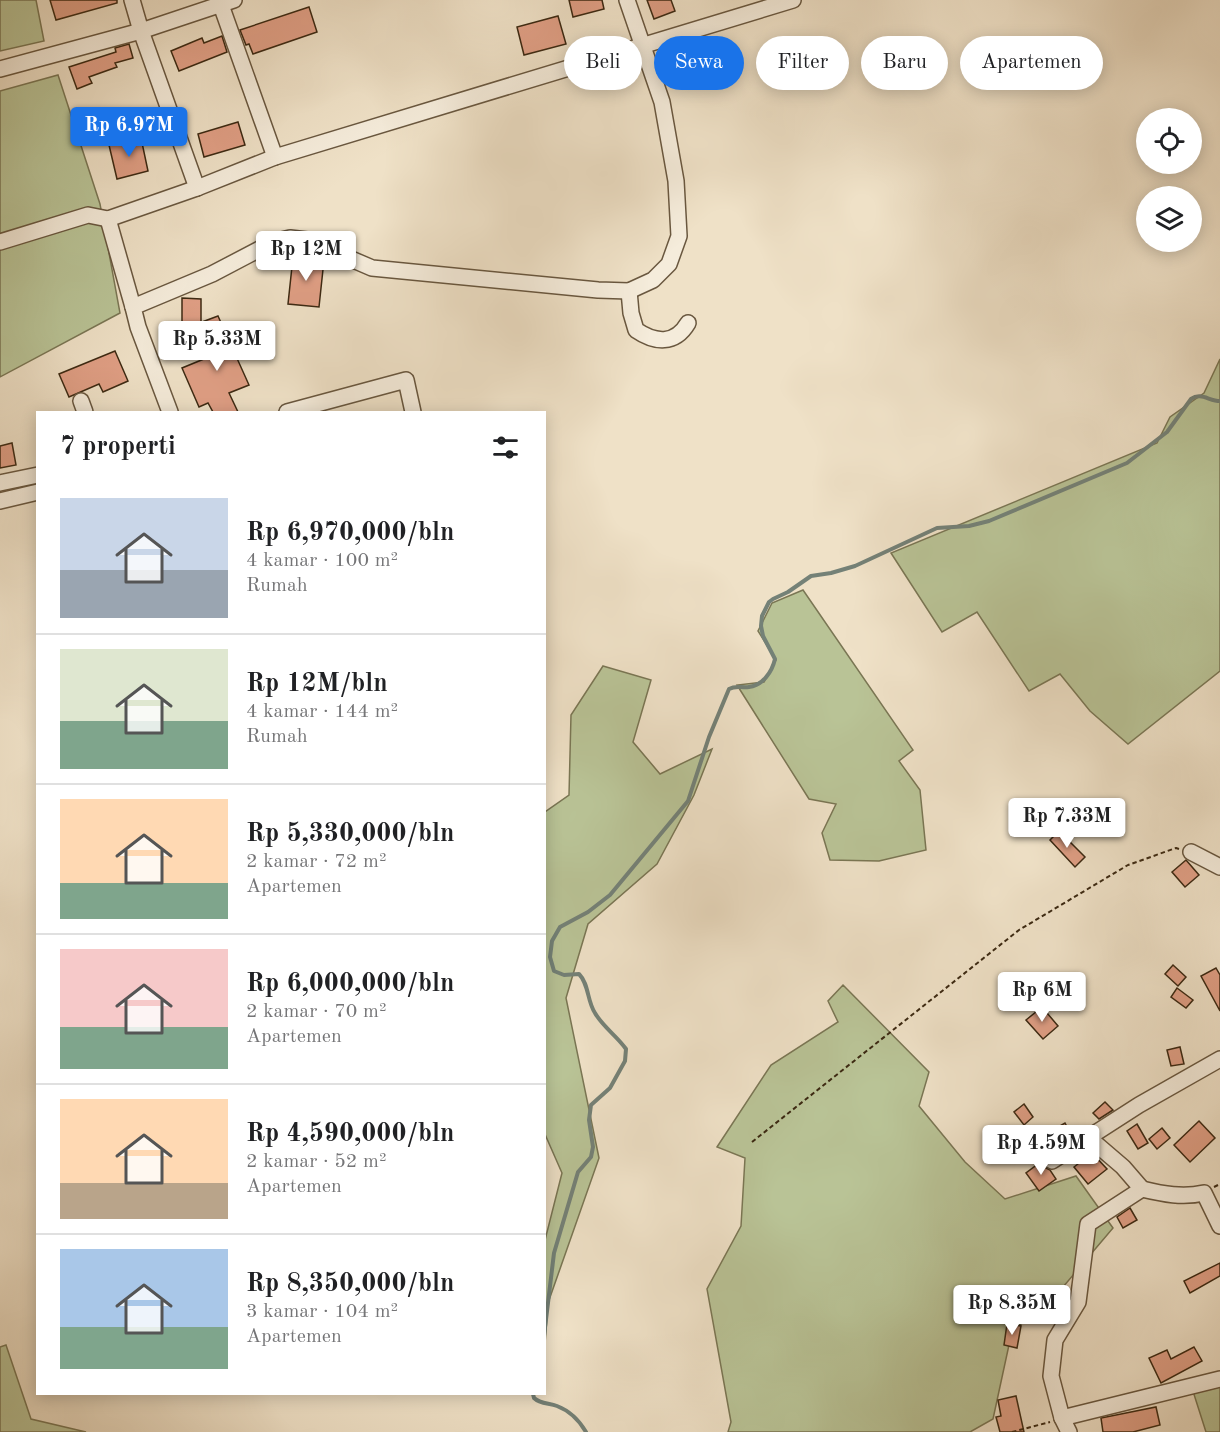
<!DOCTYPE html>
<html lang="id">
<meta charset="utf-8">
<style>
:root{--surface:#fff;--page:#f2f2f2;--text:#202124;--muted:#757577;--line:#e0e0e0;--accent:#1a73e8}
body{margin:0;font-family:"Old Standard TT",serif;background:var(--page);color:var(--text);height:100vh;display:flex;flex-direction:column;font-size:22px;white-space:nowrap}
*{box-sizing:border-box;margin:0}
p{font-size:20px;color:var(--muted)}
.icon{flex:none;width:33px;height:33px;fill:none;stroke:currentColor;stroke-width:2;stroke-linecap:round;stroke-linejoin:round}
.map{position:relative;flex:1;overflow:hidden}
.panel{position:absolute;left:36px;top:411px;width:510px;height:984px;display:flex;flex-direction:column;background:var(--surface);border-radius:0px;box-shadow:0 3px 15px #0003}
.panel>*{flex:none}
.guide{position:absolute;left:564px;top:36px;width:566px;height:54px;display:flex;gap:12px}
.fabs{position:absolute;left:1136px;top:108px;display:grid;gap:12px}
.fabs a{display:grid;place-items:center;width:66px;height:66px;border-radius:50%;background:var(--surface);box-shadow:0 3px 15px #0003;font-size:30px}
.price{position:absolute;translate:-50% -51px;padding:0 14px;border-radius:6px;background:#fff;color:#222;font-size:20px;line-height:39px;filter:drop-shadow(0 2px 3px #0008)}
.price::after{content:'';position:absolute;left:50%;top:36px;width:18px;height:14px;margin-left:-9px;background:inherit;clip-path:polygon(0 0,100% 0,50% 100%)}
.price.active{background:var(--accent);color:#fff}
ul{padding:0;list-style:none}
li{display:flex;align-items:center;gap:18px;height:150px;padding:0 24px}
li+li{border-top:2px solid var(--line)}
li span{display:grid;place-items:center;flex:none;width:168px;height:120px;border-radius:0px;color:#555}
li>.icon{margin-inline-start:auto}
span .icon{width:72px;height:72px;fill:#fffc;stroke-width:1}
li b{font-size:26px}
h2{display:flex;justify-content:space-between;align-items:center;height:72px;padding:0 24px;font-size:26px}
.chip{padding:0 21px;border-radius:27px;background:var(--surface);box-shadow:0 3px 15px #0003;font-size:21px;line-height:54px}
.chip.active{background:var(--accent);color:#fff}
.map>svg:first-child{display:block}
.green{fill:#b9c396;stroke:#7a7654;stroke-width:1.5}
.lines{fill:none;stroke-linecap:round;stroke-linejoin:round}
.stream{stroke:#748177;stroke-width:4}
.building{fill:#e09f85;stroke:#3c2912;stroke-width:1.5}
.minor-casing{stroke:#69573f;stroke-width:18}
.path{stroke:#3c2912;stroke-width:2;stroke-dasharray:4.5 3;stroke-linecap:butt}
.minor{stroke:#f5ecdb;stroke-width:15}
</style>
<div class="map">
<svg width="1220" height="1432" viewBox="0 0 1220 1432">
<rect width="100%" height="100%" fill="#efe1c7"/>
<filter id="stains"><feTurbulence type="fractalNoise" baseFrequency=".00333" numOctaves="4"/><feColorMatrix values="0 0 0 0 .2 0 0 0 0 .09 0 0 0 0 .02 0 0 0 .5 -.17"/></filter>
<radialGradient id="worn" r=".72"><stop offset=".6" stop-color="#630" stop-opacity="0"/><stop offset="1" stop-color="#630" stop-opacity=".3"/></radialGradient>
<g class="green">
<polygon points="0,0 36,0 44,41 0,51"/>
<polygon points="58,75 100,204 120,313 0,377 0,91"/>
<polygon points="1220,359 1220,671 1128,744 1090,711 1060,674 1029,691 977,612 942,632 891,553 1157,443 1170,417 1204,393"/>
<polygon points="803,590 913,750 899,761 920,790 926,850 879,861 830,860 822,833 836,804 809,799 737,685 764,682 776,660 758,631 772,603"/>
<polygon points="603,666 651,680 633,742 660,774 712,749 694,795 657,864 588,924 566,998 599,1158 548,1303 545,1344 545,1240 562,1173 544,1132 545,812 569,795 571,715"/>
<polygon points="843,985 929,1072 919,1106 965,1162 1005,1199 1076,1176 1113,1228 1052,1300 1012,1331 993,1419 970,1432 728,1432 731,1422 707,1289 741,1226 745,1158 717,1147 771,1065 838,1022 828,1001"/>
<polygon points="6,1345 31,1419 86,1432 0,1432 0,1347"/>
<polygon points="1220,1375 1220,1432 1206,1432 1191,1385"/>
</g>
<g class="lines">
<g class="stream">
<path d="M544 1336 554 1253 578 1172 591 1157 593 1147 589 1120 591 1105 610 1088 625 1061 626 1049C617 1036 603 1027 595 1013 587 1001 589 984 579 974L564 975 554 971 550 957 552 941 560 927 588 912 610 895 688 801 709 737 729 689C736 685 741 688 749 687 763 685 772 672 775 659L763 636 761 626 762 616 769 602 773 599 788 592 811 576 831 573 855 566 937 528 969 526 989 521 1127 463 1167 432 1191 399C1201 392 1209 401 1220 401"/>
<path d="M533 1394 534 1398C540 1404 549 1403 557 1406 570 1411 579 1420 586 1432"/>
</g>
</g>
<g class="building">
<polygon points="50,0 117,0 117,3 56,20"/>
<polygon points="569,0 602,0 604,9 573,17"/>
<polygon points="647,0 671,0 675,11 654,19"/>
<polygon points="309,7 317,32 253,54 249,44 246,45 240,30"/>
<polygon points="558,16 566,44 524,55 517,27"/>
<polygon points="222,36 227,52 179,71 171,51 202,38 204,43"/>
<polygon points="129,44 133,58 115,63 117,67 89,77 92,83 77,89 69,67 116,52 115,48"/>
<polygon points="238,122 245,145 204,157 198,134"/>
<polygon points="141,138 148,171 117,179 109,145"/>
<polygon points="293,257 324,260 319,307 288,304"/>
<polygon points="182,298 201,299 201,325 182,325"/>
<polygon points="218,316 249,385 229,393 238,412 213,412 208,403 199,407 182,368 216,354 202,322"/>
<polygon points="115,351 128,381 103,392 99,384 69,397 59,374"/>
<polygon points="12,443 16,465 0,468 0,446"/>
<polygon points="1059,831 1085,857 1075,867 1050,840"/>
<polygon points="1186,860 1199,875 1185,887 1172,872"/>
<polygon points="1173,965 1186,977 1178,986 1165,974"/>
<polygon points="1216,968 1220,975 1220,1011 1201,976"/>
<polygon points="1177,988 1193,1000 1186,1008 1171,997"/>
<polygon points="1042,1007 1058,1026 1043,1039 1026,1020"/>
<polygon points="1180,1047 1184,1064 1171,1066 1167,1050"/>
<polygon points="1105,1102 1113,1110 1099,1119 1093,1113"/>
<polygon points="1024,1104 1033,1117 1024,1125 1014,1112"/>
<polygon points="1199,1121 1215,1138 1190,1162 1174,1145"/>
<polygon points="1065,1123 1072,1136 1052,1149 1044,1135"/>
<polygon points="1137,1124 1148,1143 1138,1149 1127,1131"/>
<polygon points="1162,1128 1170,1138 1157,1149 1149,1139"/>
<polygon points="1092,1153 1107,1169 1088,1184 1074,1167"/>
<polygon points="1042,1161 1044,1167 1050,1170 1056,1179 1039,1191 1026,1173"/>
<polygon points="1130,1208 1137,1220 1123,1228 1117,1217"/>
<polygon points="1220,1263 1220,1276 1190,1293 1184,1281"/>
<polygon points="1007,1324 1021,1326 1017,1348 1004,1345"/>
<polygon points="1194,1347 1202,1361 1161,1383 1149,1358 1167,1350 1171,1359"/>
<polygon points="1016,1396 1024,1432 1000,1432 996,1417 1001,1416 998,1400"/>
<polygon points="1156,1407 1160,1425 1133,1432 1103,1432 1101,1418"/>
</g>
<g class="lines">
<g class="minor-casing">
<g id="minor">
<polyline points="132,0 141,31 197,188"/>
<polyline points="221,5 275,157"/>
<polyline points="0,69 141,31 234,0"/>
<polyline points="108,219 133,307"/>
<polyline points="0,242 88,215 108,219 197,188 275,157 793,0"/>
<path d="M629 291 631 313 636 330C655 343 675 345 688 323"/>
<polyline points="81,401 85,412"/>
<polyline points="170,412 138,327 133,307 212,274 273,242 290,238 307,240 372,268 598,290 629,291 653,280 669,264 679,236 676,181 662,102 627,0"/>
<polyline points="287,412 406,380 413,412"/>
<polyline points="0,483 38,475"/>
<polyline points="0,501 38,492"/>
<polyline points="1191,852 1220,867"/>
<polyline points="1088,1137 1123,1167 1142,1189"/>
<polyline points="1052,1161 1139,1105 1220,1059"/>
<polyline points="1062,1418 1220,1379"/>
<path d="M1069 1432 1062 1418 1051 1376 1055 1340 1078 1302 1088 1224 1142 1189C1163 1194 1183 1198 1204 1193L1220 1226"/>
</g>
</g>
<g class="path">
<polyline points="752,1142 1019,930 1128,865 1176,848 1179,849"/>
<polyline points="1214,1187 1220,1184"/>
<polyline points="1012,1432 1050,1422"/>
</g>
<use href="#minor" class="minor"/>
</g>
<rect width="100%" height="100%" filter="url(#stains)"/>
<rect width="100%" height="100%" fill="url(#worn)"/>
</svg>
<div class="fabs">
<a><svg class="icon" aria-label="locate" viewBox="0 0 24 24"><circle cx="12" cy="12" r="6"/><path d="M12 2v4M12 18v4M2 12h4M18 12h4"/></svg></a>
<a><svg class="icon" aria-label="layers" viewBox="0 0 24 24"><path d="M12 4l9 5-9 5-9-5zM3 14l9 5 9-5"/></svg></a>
</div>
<b class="price active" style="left:129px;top:158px">Rp 6.97M</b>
<b class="price" style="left:306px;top:282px">Rp 12M</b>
<b class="price" style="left:217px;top:372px">Rp 5.33M</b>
<b class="price" style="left:1067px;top:849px">Rp 7.33M</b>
<b class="price" style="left:1042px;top:1023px">Rp 6M</b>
<b class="price" style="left:1041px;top:1176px">Rp 4.59M</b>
<b class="price" style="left:1012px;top:1336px">Rp 8.35M</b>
<div class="guide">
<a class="chip">Beli</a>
<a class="chip active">Sewa</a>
<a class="chip">Filter</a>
<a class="chip">Baru</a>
<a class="chip">Apartemen</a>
</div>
<section class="panel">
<h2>7 properti<svg class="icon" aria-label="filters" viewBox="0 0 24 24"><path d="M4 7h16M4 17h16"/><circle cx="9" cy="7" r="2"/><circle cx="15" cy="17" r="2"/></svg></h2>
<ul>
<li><span style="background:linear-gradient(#c9d6e8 60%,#9aa5b1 0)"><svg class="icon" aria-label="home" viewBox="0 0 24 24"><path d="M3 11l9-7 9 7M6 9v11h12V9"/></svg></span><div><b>Rp 6,970,000/bln</b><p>4 kamar · 100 m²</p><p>Rumah</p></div></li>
<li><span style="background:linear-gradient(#dfe7d0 60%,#7fa58c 0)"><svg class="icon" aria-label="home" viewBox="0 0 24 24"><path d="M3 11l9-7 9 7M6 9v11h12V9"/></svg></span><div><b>Rp 12M/bln</b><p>4 kamar · 144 m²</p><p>Rumah</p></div></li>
<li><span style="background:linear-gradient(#ffd9b3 70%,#7fa58c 0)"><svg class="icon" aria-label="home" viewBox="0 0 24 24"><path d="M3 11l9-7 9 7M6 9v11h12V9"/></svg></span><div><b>Rp 5,330,000/bln</b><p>2 kamar · 72 m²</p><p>Apartemen</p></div></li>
<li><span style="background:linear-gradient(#f6c9c9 65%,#7fa58c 0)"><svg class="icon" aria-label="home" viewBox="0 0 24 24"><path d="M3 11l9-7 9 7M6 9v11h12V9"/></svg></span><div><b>Rp 6,000,000/bln</b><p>2 kamar · 70 m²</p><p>Apartemen</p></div></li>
<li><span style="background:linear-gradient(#ffd9b3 70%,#b9a48a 0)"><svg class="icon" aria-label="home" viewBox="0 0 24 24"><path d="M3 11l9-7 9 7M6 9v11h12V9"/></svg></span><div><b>Rp 4,590,000/bln</b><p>2 kamar · 52 m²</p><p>Apartemen</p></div></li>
<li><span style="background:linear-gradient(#a9c7e8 65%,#7fa58c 0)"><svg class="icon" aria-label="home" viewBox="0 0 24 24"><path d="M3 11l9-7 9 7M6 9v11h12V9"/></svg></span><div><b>Rp 8,350,000/bln</b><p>3 kamar · 104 m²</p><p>Apartemen</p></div></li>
</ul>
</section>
</div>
